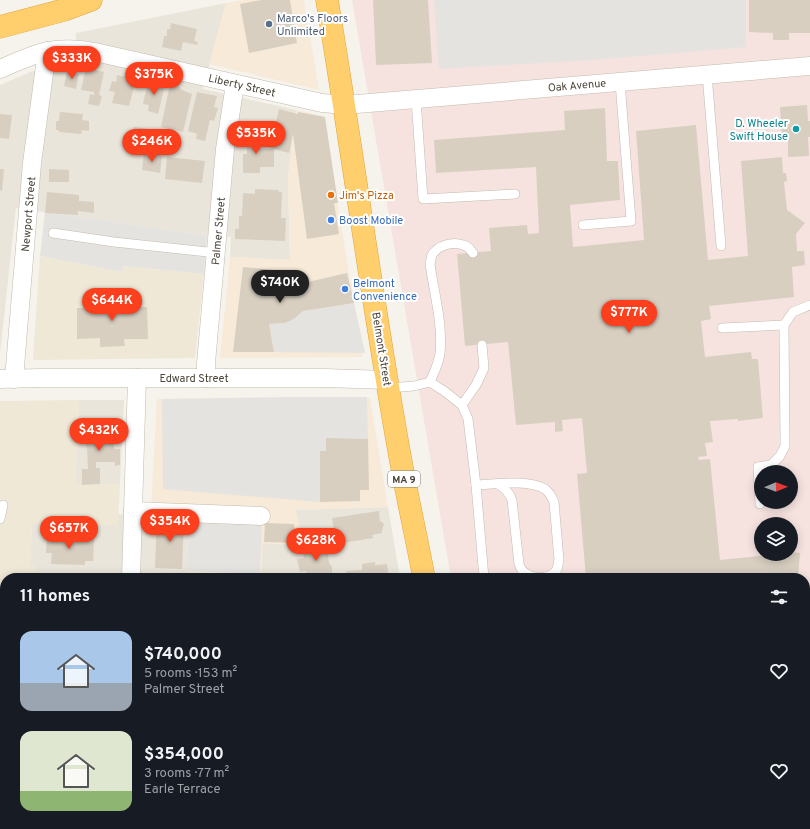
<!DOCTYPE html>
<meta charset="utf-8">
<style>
:root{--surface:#171b24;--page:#242831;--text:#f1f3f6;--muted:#9ea1a6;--accent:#fc3f1d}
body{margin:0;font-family:Overpass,sans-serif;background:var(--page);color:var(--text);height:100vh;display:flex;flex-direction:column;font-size:15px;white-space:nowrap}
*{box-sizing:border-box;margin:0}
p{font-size:13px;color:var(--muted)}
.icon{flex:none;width:22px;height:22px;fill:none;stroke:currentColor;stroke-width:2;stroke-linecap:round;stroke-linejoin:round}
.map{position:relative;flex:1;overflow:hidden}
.side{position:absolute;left:0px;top:573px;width:810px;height:256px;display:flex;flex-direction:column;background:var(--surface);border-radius:16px 16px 0 0;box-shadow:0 2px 10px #0003}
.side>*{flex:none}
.needle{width:26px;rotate:89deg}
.tools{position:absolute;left:754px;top:465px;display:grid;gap:8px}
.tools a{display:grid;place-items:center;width:44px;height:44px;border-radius:50%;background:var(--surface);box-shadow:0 2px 10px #0003;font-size:20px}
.price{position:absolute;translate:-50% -34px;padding:0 9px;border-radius:14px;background:var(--accent);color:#fff;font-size:13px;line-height:26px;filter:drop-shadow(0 1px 2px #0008)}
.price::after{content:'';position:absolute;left:50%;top:24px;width:12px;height:9px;margin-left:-6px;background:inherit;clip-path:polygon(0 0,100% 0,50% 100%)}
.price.active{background:#222;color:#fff}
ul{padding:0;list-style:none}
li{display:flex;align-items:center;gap:12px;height:100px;padding:0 20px}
li span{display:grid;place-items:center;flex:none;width:112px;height:80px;border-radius:12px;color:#555}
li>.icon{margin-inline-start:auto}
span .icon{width:48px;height:48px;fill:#fffc;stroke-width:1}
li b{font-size:17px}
h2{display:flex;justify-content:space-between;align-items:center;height:48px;padding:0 20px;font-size:17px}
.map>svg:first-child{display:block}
.residential{fill:#eae5da}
.commercial{fill:#f7ead8}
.education{fill:#efe8d6}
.medical{fill:#f6e3e0;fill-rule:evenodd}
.parking{fill:#e5e3e0}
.building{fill:#d8cfc1}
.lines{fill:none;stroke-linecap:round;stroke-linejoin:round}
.lane-casing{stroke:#c2bbae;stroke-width:10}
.street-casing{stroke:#c2bbae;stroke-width:19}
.highway-casing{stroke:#e0a43c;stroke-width:23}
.lane{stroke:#fff;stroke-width:9}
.street{stroke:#fff;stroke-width:18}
.highway{stroke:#ffcf6e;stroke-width:22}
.service-dot{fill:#5c6f8a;stroke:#fff;stroke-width:1.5}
.culture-dot{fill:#0f9aa8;stroke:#fff;stroke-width:1.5}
.food-dot{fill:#e8710a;stroke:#fff;stroke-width:1.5}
.shop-dot{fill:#3f7fe0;stroke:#fff;stroke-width:1.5}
.labels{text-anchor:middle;stroke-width:4;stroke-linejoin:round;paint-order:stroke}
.shield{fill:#fff;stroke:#817c74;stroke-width:1}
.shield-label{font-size:10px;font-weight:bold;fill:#4b4439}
.service-label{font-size:11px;fill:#4e5e75;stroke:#fff;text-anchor:start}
.street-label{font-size:11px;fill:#4b4439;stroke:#fff}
.culture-label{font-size:11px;fill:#0d838f;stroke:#fff;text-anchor:end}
.food-label{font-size:11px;fill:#c56008;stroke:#fff;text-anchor:start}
.shop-label{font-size:11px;fill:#366cbe;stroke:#fff;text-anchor:start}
</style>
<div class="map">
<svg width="810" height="829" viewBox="0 0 810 829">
<rect width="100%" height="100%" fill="#f6f3ec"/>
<g class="residential">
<polygon points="226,3 203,89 296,110 288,178 290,260 230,257 231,237 207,236 16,208 0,354 0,85 35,70 75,61 76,33"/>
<polygon points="79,400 124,400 120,484 75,484"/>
<polygon points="388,507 400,578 35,578 36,566 30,565 32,524 117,525 118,514 189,518 261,575 262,543 297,545 296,510"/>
<polygon points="0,584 5,584 5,824 440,824 441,829 0,829"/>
</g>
<g class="commercial">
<polygon points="243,0 304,0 319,90 209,64 226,3"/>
<polygon points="296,110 323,116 363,357 220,358 230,257 290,260 288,178"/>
<polygon points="370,398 388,507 296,510 302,539 298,545 263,543 261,575 186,572 189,518 151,508 157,399"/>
</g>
<g class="education">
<polygon points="40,256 122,272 122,266 204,274 195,358 33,360"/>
<polygon points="79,400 75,484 120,484 118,525 32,524 30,565 36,565 35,578 5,578 5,584 0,584 0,401"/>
</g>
<path class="medical" d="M352 0H810V829H616L595 824H805V578H451ZM761 472H791V502H761ZM761 524H791V554H761Z"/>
<g class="parking">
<polygon points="434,0 746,0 746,47 593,60 439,69"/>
<polygon points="45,212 207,236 204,274 123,266 122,272 40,256"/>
<polygon points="354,303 365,353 274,352 269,324 285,323 294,319 303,311"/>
<polygon points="293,397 367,397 368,439 326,451 320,451 320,502 163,489 162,399"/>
<polygon points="190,518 262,522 260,574 186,571"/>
</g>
<g class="building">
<polygon points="261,0 290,0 297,43 249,53 240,4"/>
<polygon points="373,0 428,0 432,63 376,65"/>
<polygon points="749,0 810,0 810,33 789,33 789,40 773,40 773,33 749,32"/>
<polygon points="171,23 197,29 194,41 198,42 197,45 183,42 181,51 162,47 164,36 167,36 167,29 170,29"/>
<polygon points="86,68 104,72 99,95 102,96 99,106 88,104 90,94 94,95 94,92 81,90"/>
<polygon points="67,72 79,74 76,89 64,86"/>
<polygon points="117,75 136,79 129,106 112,103 115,92 109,91 112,81 116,82"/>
<polygon points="148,81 165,85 158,114 148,111 149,105 143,104"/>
<polygon points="175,86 179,87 182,90 192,94 183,132 175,130 174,134 168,133 169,129 161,127 169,89"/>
<polygon points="197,92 217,96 214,107 218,108 214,121 210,120 205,141 196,139 197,134 188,131"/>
<polygon points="807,105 808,121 810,121 810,137 808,137 809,156 788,157 788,139 782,139 780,107"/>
<polygon points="605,108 607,161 618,161 620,200 570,205 573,247 644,240 636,131 696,125 708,260 748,256 741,161 782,157 783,173 786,173 787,181 784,182 787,210 805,223 796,234 797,251 804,251 805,265 792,267 794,297 709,306 711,319 701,321 705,357 751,352 752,359 758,359 763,418 738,421 738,419 710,421 713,442 705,443 707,456 698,457 699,460 710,459 720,560 779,554 791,554 791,552 800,553 798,578 586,578 577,474 587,473 582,418 562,420 563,431 555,432 555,422 516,425 508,342 465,346 457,254 491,251 489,228 527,225 528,234 539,233 536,167 436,173 434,140 565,130 564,111"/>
<polygon points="279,109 298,114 298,112 325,117 338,203 334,203 339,234 307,239 293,134 289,153 270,148"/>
<polygon points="60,112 83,114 82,120 89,121 89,131 82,130 81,134 59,132 59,130 56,130 56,121 59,121"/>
<polygon points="0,114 12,115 9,139 0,138"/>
<polygon points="134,127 149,129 147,145 131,142"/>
<polygon points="247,132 261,133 261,149 274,149 274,167 260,167 260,173 243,173 243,154 247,154 247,141 243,141 243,135 247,136"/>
<polygon points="144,153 162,156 160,173 142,170"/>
<polygon points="167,157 205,161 202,183 165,179"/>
<polygon points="0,169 4,169 2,191 0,190"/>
<polygon points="49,169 69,170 69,182 49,182"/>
<polygon points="255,189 278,190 279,192 282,192 281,218 286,218 285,241 235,239 235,229 239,229 239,216 242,216 243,193 255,194"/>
<polygon points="47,192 79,195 79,201 94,202 94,213 78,211 78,215 45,213"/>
<polygon points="243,267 284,271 282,288 347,273 354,303 303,311 294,319 285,323 269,324 274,352 233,352"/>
<polygon points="137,301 137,307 147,307 148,339 124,339 125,346 100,347 100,338 77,339 77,308 86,308 86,302"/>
<polygon points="89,423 110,423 110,438 113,438 114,449 120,449 120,465 115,466 115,462 96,462 96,468 100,468 100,484 82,485 82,469 88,469 87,448 85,443 85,439 88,437 86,426"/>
<polygon points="326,438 368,439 369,490 360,490 360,501 320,502 320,451 326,451"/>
<polygon points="379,511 380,521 384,524 382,530 382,533 372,535 373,538 336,544 332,518"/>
<polygon points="157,517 184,518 182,569 155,568"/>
<polygon points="265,523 294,524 296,543 264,542"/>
<polygon points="47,534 63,535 63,539 94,540 93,561 85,561 85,565 51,564 52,553 46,553"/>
<polygon points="325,543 329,548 328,553 329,563 332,567 332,578 307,578 306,571 300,572 297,559 304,558 302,546"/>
<polygon points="375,562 375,565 387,564 389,578 347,578 346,571 362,570 362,564"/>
<polygon points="4,593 5,593 5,637 1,633"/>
<polygon points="0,693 5,694 5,740 4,748 0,747"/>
<polygon points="0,761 4,762 3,764 5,766 5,771 2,773 1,780"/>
<polygon points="640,824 767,824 766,829 659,829"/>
</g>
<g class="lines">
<g class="lane-casing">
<g id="lane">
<polyline points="707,74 721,246"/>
<polyline points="416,99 423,199 515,194"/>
<polyline points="583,225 631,221 620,82"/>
<polyline points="53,233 114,242 217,253"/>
<polyline points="722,328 784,325"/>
<path d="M430 382C434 372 439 363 440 353 443 324 434 293 430 264 431 261 431 257 432 255 438 245 453 241 463 245 468 246 470 249 473 253"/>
<polyline points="389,388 414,386 430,382 444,391 462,405 468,419 476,485 484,578"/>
<polyline points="462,405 476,385 484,368 482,345"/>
<path d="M476 485C496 484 528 479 545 489 550 493 552 497 554 502L559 560C558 563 558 567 557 569 553 579 534 579 527 574 523 572 520 568 519 564L512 500C509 492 505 488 498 484"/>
<polyline points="760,504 758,467 771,465 780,456 785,446 784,325 793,312 810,305"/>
<polyline points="0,519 3,505"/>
<polyline points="805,680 810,679"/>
</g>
</g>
<g class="street-casing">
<g id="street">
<path d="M0 69C37 53 53 44 95 52L322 103 345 105 810 66"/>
<polyline points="206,378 206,363 225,149 235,84"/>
<polyline points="0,379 40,378 325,378 387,380"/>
<polyline points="14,379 32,163 47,51"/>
<polyline points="133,511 261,516"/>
<polyline points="131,578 137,378"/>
<polyline points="0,663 5,664"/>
<polyline points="506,824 529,829"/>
<polyline points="15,829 16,824"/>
<polyline points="297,829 298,824"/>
</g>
</g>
<g class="highway-casing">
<g id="highway">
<path d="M327 0C353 154 373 309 401 462 408 501 417 540 424 578"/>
<polyline points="0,27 64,10 91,0"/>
<polyline points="465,824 466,829"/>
</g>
</g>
<use href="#lane" class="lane"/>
<use href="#street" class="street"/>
<use href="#highway" class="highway"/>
</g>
<circle class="service-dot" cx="269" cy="24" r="4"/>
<circle class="culture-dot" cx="796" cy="129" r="4"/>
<circle class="food-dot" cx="331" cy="195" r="4"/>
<g class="shop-dot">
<circle cx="331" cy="220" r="4"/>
<circle cx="345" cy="289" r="4"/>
</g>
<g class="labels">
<rect class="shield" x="388" y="471" width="32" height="16" rx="3"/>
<g class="shield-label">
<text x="404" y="483">MA 9</text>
</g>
<g class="service-label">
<text x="277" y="22">Marco's Floors<tspan x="277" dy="13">Unlimited</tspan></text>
</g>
<g class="street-label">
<text transform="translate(242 85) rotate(13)" y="4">Liberty Street</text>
<text transform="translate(577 85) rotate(-5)" y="4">Oak Avenue</text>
<text transform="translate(28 214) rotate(-85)" y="4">Newport Street</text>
<text transform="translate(218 231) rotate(-85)" y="4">Palmer Street</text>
<text transform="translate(382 349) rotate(81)" y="4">Belmont Street</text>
<text x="194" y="382">Edward Street</text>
</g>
<g class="culture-label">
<text x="788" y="127">D. Wheeler<tspan x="788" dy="13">Swift House</tspan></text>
</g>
<g class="food-label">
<text x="339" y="199">Jim's Pizza</text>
</g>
<g class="shop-label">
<text x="339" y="224">Boost Mobile</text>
<text x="353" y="287">Belmont<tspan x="353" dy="13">Convenience</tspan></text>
</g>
</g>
</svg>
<div class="tools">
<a><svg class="needle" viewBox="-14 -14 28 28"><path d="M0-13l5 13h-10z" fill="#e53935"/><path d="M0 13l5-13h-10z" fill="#9ea1a6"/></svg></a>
<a><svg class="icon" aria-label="layers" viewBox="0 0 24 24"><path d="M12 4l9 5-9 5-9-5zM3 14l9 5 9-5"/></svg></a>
</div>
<b class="price" style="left:72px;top:80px">$333K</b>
<b class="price" style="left:154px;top:96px">$375K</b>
<b class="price" style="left:256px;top:155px">$535K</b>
<b class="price" style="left:152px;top:163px">$246K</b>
<b class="price active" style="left:280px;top:304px">$740K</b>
<b class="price" style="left:112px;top:322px">$644K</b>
<b class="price" style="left:629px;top:334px">$777K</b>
<b class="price" style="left:99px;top:452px">$432K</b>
<b class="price" style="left:170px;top:543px">$354K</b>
<b class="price" style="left:69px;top:550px">$657K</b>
<b class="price" style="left:316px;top:562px">$628K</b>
<section class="side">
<h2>11 homes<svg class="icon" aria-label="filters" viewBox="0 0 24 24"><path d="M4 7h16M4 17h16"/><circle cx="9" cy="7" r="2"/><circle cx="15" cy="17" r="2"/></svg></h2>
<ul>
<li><span style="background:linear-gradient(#a9c7e8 65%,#9aa5b1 0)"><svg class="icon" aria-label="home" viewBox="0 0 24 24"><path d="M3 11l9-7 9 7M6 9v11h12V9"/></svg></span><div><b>$740,000</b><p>5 rooms · 153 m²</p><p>Palmer Street</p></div><svg class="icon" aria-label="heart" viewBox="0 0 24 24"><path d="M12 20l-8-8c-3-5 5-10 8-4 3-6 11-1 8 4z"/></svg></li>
<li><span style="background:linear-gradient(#dfe7d0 75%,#8fb573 0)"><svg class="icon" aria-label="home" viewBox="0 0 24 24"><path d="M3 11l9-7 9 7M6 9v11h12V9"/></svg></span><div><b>$354,000</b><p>3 rooms · 77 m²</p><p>Earle Terrace</p></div><svg class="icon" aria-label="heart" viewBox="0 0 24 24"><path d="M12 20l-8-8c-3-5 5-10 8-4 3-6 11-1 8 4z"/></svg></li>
</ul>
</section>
</div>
